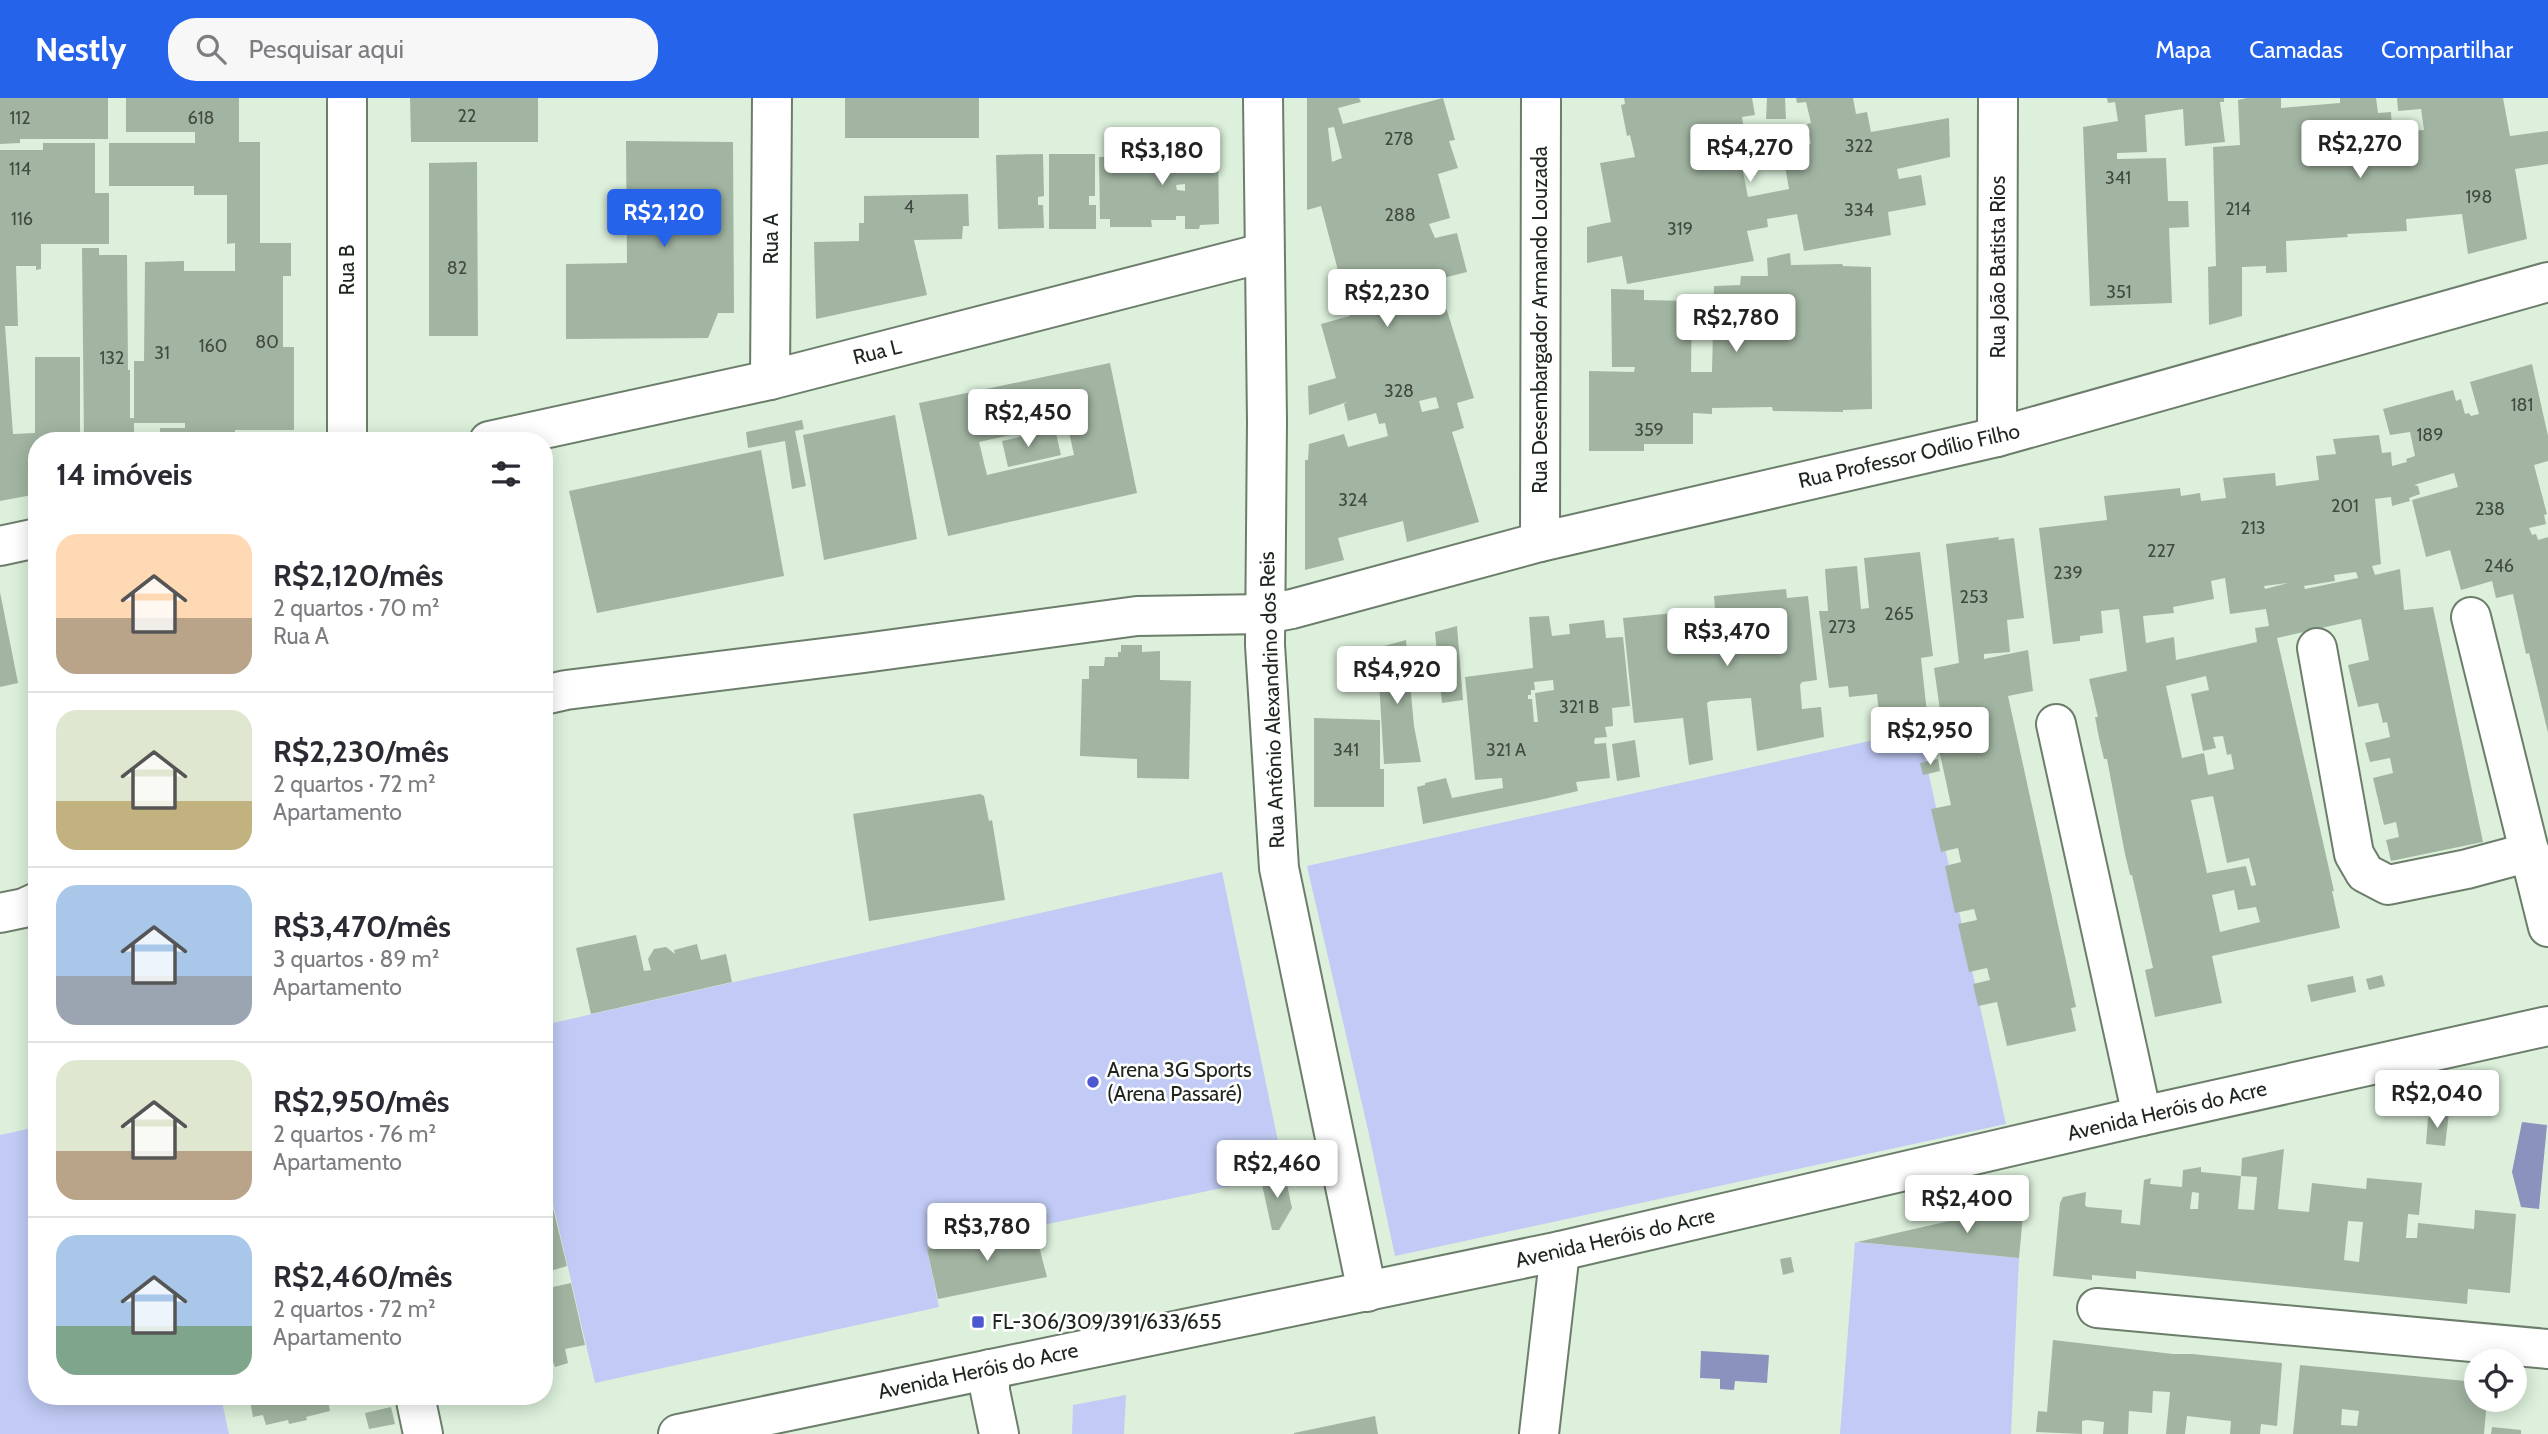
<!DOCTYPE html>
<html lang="pt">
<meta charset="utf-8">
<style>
:root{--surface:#fff;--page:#f7f7f7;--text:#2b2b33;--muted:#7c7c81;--line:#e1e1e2;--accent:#2563eb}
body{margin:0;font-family:Cabin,sans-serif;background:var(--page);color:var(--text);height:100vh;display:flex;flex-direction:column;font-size:26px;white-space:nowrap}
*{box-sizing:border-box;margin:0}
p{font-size:23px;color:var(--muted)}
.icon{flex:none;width:38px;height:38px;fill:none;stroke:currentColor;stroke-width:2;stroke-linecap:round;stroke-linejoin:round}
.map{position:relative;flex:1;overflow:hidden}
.sheet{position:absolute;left:28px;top:334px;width:525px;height:973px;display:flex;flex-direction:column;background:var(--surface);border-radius:28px;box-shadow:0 4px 18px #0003}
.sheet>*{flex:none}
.controls{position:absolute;left:2464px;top:1251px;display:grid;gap:14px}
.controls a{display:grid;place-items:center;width:63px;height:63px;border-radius:50%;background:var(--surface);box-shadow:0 4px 18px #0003;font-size:35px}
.price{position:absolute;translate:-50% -60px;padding:0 16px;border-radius:7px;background:#fff;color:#222;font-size:23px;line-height:46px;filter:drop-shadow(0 2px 4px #0008)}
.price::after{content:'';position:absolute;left:50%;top:42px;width:21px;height:16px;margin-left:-10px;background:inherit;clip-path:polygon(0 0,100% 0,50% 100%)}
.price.on{background:var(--accent);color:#fff}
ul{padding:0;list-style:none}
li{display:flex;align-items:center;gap:21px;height:175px;padding:0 28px}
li+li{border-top:2px solid var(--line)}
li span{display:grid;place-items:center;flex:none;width:196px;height:140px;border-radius:21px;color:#555}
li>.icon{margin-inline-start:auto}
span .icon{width:84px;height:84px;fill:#fffc;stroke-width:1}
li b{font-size:30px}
h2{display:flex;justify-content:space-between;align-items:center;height:84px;padding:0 28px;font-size:30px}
header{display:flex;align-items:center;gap:42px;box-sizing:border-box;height:98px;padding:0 35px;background:var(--accent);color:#fff}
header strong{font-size:33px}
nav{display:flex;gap:38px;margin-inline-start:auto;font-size:24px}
.search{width:490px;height:63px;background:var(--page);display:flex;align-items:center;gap:18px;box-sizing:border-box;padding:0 24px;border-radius:28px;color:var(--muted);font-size:26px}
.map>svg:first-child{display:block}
.green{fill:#c1cbf5}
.water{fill:#8993be}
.building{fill:#a2b5a2;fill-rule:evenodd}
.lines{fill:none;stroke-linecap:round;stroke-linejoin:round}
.minor-casing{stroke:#6c7e6b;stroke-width:42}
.minor{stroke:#fff;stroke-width:38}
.poi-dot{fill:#4c59ce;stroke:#fff;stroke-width:2.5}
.labels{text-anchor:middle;stroke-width:5;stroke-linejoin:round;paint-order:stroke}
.number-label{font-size:18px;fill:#404a40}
.street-label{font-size:21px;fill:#1f261f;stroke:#fff}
.poi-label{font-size:21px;fill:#1f261f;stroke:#fff;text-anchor:start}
</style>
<header>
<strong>Nestly</strong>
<div class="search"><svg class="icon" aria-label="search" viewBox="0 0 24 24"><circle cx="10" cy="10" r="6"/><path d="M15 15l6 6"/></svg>Pesquisar aqui</div>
<nav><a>Mapa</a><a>Camadas</a><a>Compartilhar</a></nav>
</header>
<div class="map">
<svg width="2548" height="1336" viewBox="0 0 2548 1336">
<rect width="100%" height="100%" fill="#dcf0db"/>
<g class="green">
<polygon points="1919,632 2006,1026 1395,1158 1368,1032 1307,768"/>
<polygon points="1222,774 1285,1077 927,1151 939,1209 595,1285 544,1067 544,927"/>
<polygon points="37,1029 37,1298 221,1299 229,1336 0,1336 0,1037"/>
<polygon points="1855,1144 2019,1160 2011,1336 1840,1336"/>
<polygon points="1126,1297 1124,1336 1072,1336 1073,1307"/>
</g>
<g class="water">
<polygon points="2522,1024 2547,1027 2539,1111 2521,1109 2512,1074"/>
<polygon points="1701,1253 1769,1257 1767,1285 1735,1283 1734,1292 1720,1291 1720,1281 1700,1280"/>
</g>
<g class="building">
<polygon points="0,0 108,0 108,41 20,41 20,45 0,46"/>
<polygon points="126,0 239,0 239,44 260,44 260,145 291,145 291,178 283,178 283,249 294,249 294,332 235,332 235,342 160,343 160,330 185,330 185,325 134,325 134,343 84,343 82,150 99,150 99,157 127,157 128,272 130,272 130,320 134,320 134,263 144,263 145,164 184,163 184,173 235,173 235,145 227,146 227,97 194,97 194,88 109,88 109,45 195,45 195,34 126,34"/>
<polygon points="410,0 538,0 538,44 411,44"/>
<rect x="845" y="0" width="134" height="40"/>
<path d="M1307 0H1359L1361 4 1338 10 1343 26 1443 0 1455 42 1449 43 1458 70 1438 76 1450 120 1429 126 1435 140 1457 135 1467 174 1423 185 1426 197 1441 193 1474 300 1457 305 1464 330 1452 334 1479 424 1407 444 1403 423 1338 440 1344 462 1305 472V362H1308L1309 346 1344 336 1348 349 1388 338 1385 325 1379 326 1376 315 1348 323 1344 306 1347 304 1309 317 1308 288 1336 280 1321 226 1350 218 1321 108 1307 112ZM1334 29 1342 60 1332 64 1328 30ZM1436 299 1439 310 1422 314 1419 303Z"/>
<polygon points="1624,0 1752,0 1755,17 1742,19 1745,37 1736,39 1748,99 1789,91 1782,51 1811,46 1807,26 1811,25 1806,4 1797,5 1796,0 1853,0 1856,16 1867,14 1871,34 1949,20 1950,59 1897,71 1899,81 1921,77 1926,107 1888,114 1891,137 1804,153 1797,116 1767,121 1768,129 1747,133 1754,163 1627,186 1622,158 1587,165 1587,129 1611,124 1600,65 1635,59 1630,37 1627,38 1621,7 1625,6"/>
<polygon points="1767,0 1785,0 1786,21 1766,21"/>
<polygon points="2107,0 2224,0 2224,4 2220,4 2225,44 2185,48 2183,11 2145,17 2147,54 2117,55 2117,61 2166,60 2168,103 2188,103 2189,129 2169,130 2172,205 2090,208 2083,29 2118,23 2115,4 2108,5"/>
<polygon points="2247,0 2281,0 2281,10 2340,5 2340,0 2376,0 2378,15 2391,14 2394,64 2402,63 2400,34 2424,32 2421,11 2398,13 2397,0 2503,0 2510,38 2548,33 2548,66 2515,71 2527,141 2468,156 2462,116 2406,121 2407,133 2347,136 2348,139 2286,143 2287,174 2266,175 2266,168 2242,169 2242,218 2209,227 2208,169 2216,168 2213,49 2240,47 2238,2"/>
<path d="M1218 39 1219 126 1200 127 1199 131H1185V118H1176V122H1151L1152 129H1110V121H1100L1099 59 1156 58V64L1176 65V47L1185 48 1186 40ZM1185 86V93L1177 92 1176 87Z"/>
<polygon points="626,43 733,44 734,215 718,215 708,240 566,241 566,166 627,165"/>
<polygon points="43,45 95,45 95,95 109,95 109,146 41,146 41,171 36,172 36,168 16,168 18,228 5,228 13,336 35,335 35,259 80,259 80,343 37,343 37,396 0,403 0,52 43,52"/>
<polygon points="1043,56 1044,98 1038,99 1038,107 1043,107 1044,130 998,131 996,57"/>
<polygon points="1049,56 1095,56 1095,98 1089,98 1089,107 1096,107 1096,131 1049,131"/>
<polygon points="477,64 478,238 429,238 429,65"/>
<polygon points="968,96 969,128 963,128 962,141 914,142 927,197 816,221 814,144 859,143 859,125 864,125 864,98"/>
<polygon points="1790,155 1791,167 1842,166 1843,168 1871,169 1872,311 1843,312 1843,314 1773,313 1772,309 1712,310 1712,316 1693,315 1693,346 1644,346 1644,353 1589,353 1589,273 1634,274 1635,269 1612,269 1611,191 1644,192 1644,202 1692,203 1691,274 1712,274 1714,188 1740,187 1741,178 1768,178 1767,160"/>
<path d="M1110 265 1137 395 948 438 919 305ZM1067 324 1074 357 987 377 979 344Z"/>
<path d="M2532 266 2548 338V363L2534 367 2547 416 2544 417 2546 426 2529 430 2532 437 2536 436 2538 442 2548 439V635L2529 555 2526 556 2513 496 2496 500 2492 483 2461 492 2450 452 2426 459 2412 402 2458 389 2454 375 2414 387 2418 388 2420 396 2409 400 2410 403 2392 408 2391 399 2375 401 2381 466 2372 468 2375 477 2400 471 2404 512 2433 509 2483 744 2391 763 2386 742 2399 739 2396 724 2384 727 2373 680 2393 675 2390 660 2370 664 2365 645 2390 639 2387 624 2383 625 2378 605 2358 609 2348 567 2369 562 2361 521 2277 540 2334 793H2332L2340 830 2212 858 2222 905 2155 919 2145 872 2153 870 2132 777H2130L2125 756 2107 661H2104L2099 640 2095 619H2098L2089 581 2127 573 2119 511 2101 513 2103 535 2080 538V543L2053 546 2039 430 2107 422 2104 398 2180 390 2181 398 2200 395 2201 403 2226 400 2223 380 2275 375 2276 388 2319 382 2316 358 2336 356 2333 341 2379 337 2382 355 2391 354 2392 368 2407 364 2406 361 2415 358 2410 334 2390 337 2383 311 2453 292 2456 303 2461 301 2465 316 2469 315 2471 318 2479 316 2470 284ZM2356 474 2358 480 2305 491 2304 488 2335 483 2334 477ZM2225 480 2230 516 2266 511 2269 528 2255 530 2257 544 2176 562 2174 539 2146 545 2143 518 2174 515 2173 509 2214 501 2211 483ZM2288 485 2265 491 2264 488ZM2206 578 2209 592 2191 596 2203 653 2216 650 2213 639 2223 638 2227 657 2231 656 2234 671 2208 677 2204 655 2182 660 2166 588ZM2213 698 2227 765 2249 760 2256 787 2251 788 2246 768 2207 775 2191 702ZM2234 792 2238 812 2256 809 2260 824 2220 834 2212 797Z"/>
<polygon points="895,317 917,441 824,462 803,337"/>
<polygon points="802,322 804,331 795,333 806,388 792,391 785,343 748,350 746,334"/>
<polygon points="1055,331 1061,357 1008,369 1002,343"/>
<polygon points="761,352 784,478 597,515 569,393"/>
<polygon points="1999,439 1998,442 2014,440 2024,520 2007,522 2010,554 1984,556 1984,561 2028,552 2033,593 2008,598 2076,909 2071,910 2076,933 2007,948 1997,904 1978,908 1973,886 1990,882 1987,870 1969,874 1958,826 1977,822 1974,811 1955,815 1945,768 1961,764 1958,750 1941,754 1931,711 1951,707 1936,637 1915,641 1910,619 1880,625 1877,596 1849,599 1848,588 1829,590 1819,513 1828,513 1825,471 1857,468 1861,511 1869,510 1864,460 1920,454 1933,558 1921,560 1927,615 1940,612 1934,570 1959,565 1946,446"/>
<polygon points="1786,491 1787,500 1808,498 1817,582 1802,584 1800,587 1802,611 1821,609 1824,639 1757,653 1751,600 1710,603 1707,605 1713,662 1689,667 1683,620 1634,625 1623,520 1715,511 1714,498"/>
<polygon points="0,494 18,585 0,589"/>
<path d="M1549 518 1552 538 1570 536 1569 526 1604 522 1606 540 1623 539 1630 608 1612 610 1613 628 1605 629 1607 639 1595 640 1594 644 1595 646 1606 645 1610 680 1576 684 1578 693 1544 701 1423 726 1417 689 1425 687V685L1446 680 1452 700 1503 690 1502 680 1475 682 1465 579 1533 570 1529 519ZM1553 582 1554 592 1535 595 1538 624H1534L1532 601H1528V597H1531V592H1535L1534 584Z"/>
<polygon points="1457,528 1463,602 1442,605 1435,534"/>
<path d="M1406 542 1414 628 1421 664 1384 666 1377 550ZM1390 550 1391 556 1380 557V551Z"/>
<polygon points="1121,547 1142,547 1142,554 1160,553 1160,582 1191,583 1189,681 1137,680 1137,661 1080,658 1082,581 1089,581 1089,568 1104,568 1105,559 1118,559 1118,554 1121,554"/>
<polygon points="1314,620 1380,622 1380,671 1384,671 1384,709 1314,709"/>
<polygon points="1635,642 1640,679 1617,683 1612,646"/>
<polygon points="1938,661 1940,673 1923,677 1920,665"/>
<polygon points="980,696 984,698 989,723 992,722 1005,802 869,823 853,716"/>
<polygon points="636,837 644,873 651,872 648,861 654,851 666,849 675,856 674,852 697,846 701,862 726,856 732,884 591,916 576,850"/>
<polygon points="2382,877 2385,888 2369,892 2366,881"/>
<polygon points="2353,878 2356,894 2311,904 2307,887"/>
<polygon points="2449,1015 2445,1048 2426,1046 2428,1020"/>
<path d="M2284 1051 2278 1111 2309 1114 2312 1085 2366 1091 2367 1080 2422 1085 2419 1117 2408 1116 2406 1140H2417L2418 1125 2474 1131 2475 1112 2516 1116 2510 1195 2468 1191 2467 1206 2136 1173V1181L2092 1177V1182L2053 1178 2060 1105 2063 1099 2086 1094 2085 1107 2087 1109 2122 1112 2121 1125 2140 1127 2144 1082 2151 1080 2150 1086 2182 1089 2183 1072 2201 1069V1074L2241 1078 2242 1060ZM2241 1078 2257 1079 2254 1112 2238 1111ZM2192 1094 2199 1095 2198 1111H2190ZM2348 1123 2363 1124 2359 1164 2344 1162Z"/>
<polygon points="544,1073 567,1168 544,1175"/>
<polygon points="1285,1077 1292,1110 1279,1132 1272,1132 1261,1082"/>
<polygon points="2024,1106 2019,1160 1857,1144"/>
<polygon points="1034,1129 1047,1179 938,1201 927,1151"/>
<polygon points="1791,1159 1794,1174 1783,1177 1780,1161"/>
<polygon points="571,1185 585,1247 565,1251 568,1265 555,1269 553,1264 544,1266 544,1187 552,1186 553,1189"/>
<polygon points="2053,1242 2173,1256 2192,1256 2282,1265 2277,1328 2261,1326 2260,1336 2230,1336 2231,1323 2187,1318 2185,1336 2166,1336 2170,1294 2153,1293 2152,1315 2129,1313 2128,1336 2103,1336 2104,1324 2087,1322 2082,1323 2082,1336 2036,1334 2038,1313 2047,1314"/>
<path d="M2300 1267 2476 1284V1302H2487L2484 1336H2293ZM2342 1311 2359 1313 2357 1328 2341 1327Z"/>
<polygon points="249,1298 336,1298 336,1300 328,1302 330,1313 306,1319 307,1322 289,1326 288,1322 266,1327 263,1317 253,1319"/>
<polygon points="391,1309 395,1326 369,1331 365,1315"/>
<polygon points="1375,1318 1378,1336 1294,1336 1294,1335"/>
<polygon points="2492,1329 2521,1332 2521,1336 2491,1336"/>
</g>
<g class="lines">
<g class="minor-casing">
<g id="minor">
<polyline points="347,0 347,343"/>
<polyline points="1263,0 1267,323 1265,547 1279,770 1367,1194"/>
<polyline points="770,282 772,0"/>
<polyline points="1997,339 1998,0"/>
<polyline points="489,343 770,282 1263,155"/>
<polyline points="1540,444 1541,0"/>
<polyline points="0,448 37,440"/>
<polyline points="2471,519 2548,829"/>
<polyline points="2317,550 2354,756 2365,775 2388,787 2467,771 2530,754"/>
<polyline points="544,597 566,592 864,555 1137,518 1266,516 1292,511 1540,444 1997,339 2548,184"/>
<polyline points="2056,626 2142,1018"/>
<polyline points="0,815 24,810 37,804"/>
<polyline points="2097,1210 2548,1251"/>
<polyline points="990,1271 990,1293 999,1336"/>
<polyline points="415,1298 423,1336"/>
<polyline points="678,1336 1560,1153 2142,1018 2548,928"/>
<polyline points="1539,1336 1560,1153"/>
</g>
</g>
<use href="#minor" class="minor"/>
</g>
<g class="poi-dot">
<circle cx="1093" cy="984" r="7"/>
<rect x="971" y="1217" width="14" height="14" rx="3.5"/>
</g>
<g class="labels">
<g class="number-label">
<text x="467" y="24">22</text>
<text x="20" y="26">112</text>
<text x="201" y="26">618</text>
<text x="1399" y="47">278</text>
<text x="1859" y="54">322</text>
<text x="20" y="77">114</text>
<text x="2118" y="86">341</text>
<text x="2479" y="105">198</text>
<text x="909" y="115">4</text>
<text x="2238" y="117">214</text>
<text x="1859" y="118">334</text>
<text x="1400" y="123">288</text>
<text x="22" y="127">116</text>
<text x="1680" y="137">319</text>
<text x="457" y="176">82</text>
<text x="2119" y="200">351</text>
<text x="267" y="250">80</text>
<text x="213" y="254">160</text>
<text x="162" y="261">31</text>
<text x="112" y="266">132</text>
<text x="1399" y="299">328</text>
<text x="2522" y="313">181</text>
<text x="1649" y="338">359</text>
<text x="2430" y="343">189</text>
<text x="1353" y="408">324</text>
<text x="2345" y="414">201</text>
<text x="2490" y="417">238</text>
<text x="2253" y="436">213</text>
<text x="2161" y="459">227</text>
<text x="2499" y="474">246</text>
<text x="2068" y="481">239</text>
<text x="1974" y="505">253</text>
<text x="1899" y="522">265</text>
<text x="1842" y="535">273</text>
<text x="1579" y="615">321 B</text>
<text x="1346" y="658">341</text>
<text x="1506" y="658">321 A</text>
</g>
<g class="street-label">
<text transform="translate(771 141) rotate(-90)" y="7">Rua A</text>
<text transform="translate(1998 169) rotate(-90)" y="7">Rua João Batista Rios</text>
<text transform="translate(347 172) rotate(-90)" y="7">Rua B</text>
<text transform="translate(1540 222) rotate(-90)" y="7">Rua Desembargador Armando Louzada</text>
<text transform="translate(877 254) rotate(-14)" y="7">Rua L</text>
<text transform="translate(1909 358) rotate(-13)" y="7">Rua Professor Odílio Filho</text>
<text transform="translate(1272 602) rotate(-92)" y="7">Rua Antônio Alexandrino dos Reis</text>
<text transform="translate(2167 1013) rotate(-13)" y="7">Avenida Heróis do Acre</text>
<text transform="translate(1615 1140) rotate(-13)" y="7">Avenida Heróis do Acre</text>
<text transform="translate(978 1273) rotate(-12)" y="7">Avenida Heróis do Acre</text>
</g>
<g class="poi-label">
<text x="1107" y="979">Arena 3G Sports<tspan x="1107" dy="24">(Arena Passaré)</tspan></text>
<text x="992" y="1231">FL-306/309/391/633/655</text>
</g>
</g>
</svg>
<div class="controls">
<a><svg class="icon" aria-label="locate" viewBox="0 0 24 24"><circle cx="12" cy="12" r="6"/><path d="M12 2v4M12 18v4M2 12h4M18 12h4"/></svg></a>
</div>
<b class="price" style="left:2360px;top:82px">R$2,270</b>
<b class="price" style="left:1750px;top:86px">R$4,270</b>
<b class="price" style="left:1162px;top:89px">R$3,180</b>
<b class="price on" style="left:664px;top:151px">R$2,120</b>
<b class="price" style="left:1387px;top:231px">R$2,230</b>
<b class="price" style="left:1736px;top:256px">R$2,780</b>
<b class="price" style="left:1028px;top:351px">R$2,450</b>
<b class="price" style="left:1727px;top:570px">R$3,470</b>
<b class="price" style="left:1397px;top:608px">R$4,920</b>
<b class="price" style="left:1930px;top:669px">R$2,950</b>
<b class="price" style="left:2437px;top:1032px">R$2,040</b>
<b class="price" style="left:1277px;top:1102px">R$2,460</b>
<b class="price" style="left:1967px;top:1137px">R$2,400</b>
<b class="price" style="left:987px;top:1165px">R$3,780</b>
<section class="sheet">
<h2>14 imóveis<svg class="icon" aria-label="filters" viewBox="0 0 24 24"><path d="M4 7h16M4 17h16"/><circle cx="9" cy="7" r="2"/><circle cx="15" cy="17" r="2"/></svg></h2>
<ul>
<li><span style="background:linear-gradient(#ffd9b3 60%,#b9a48a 0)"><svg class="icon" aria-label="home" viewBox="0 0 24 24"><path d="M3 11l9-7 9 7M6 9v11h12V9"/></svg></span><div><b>R$2,120/mês</b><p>2 quartos · 70 m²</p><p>Rua A</p></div></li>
<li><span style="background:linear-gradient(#dfe7d0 65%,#c2b280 0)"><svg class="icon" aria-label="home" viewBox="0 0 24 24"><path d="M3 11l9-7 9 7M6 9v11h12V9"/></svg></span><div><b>R$2,230/mês</b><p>2 quartos · 72 m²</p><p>Apartamento</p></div></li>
<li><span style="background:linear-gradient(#a9c7e8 65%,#9aa5b1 0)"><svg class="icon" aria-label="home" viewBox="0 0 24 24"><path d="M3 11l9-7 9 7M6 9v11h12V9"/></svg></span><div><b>R$3,470/mês</b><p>3 quartos · 89 m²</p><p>Apartamento</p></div></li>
<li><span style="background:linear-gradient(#dfe7d0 65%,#b9a48a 0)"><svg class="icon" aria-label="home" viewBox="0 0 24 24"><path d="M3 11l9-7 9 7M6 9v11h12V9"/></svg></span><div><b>R$2,950/mês</b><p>2 quartos · 76 m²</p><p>Apartamento</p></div></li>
<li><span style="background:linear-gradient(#a9c7e8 65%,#7fa58c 0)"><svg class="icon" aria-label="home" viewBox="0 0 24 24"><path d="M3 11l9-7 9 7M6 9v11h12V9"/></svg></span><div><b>R$2,460/mês</b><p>2 quartos · 72 m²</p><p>Apartamento</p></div></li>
</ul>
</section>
</div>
